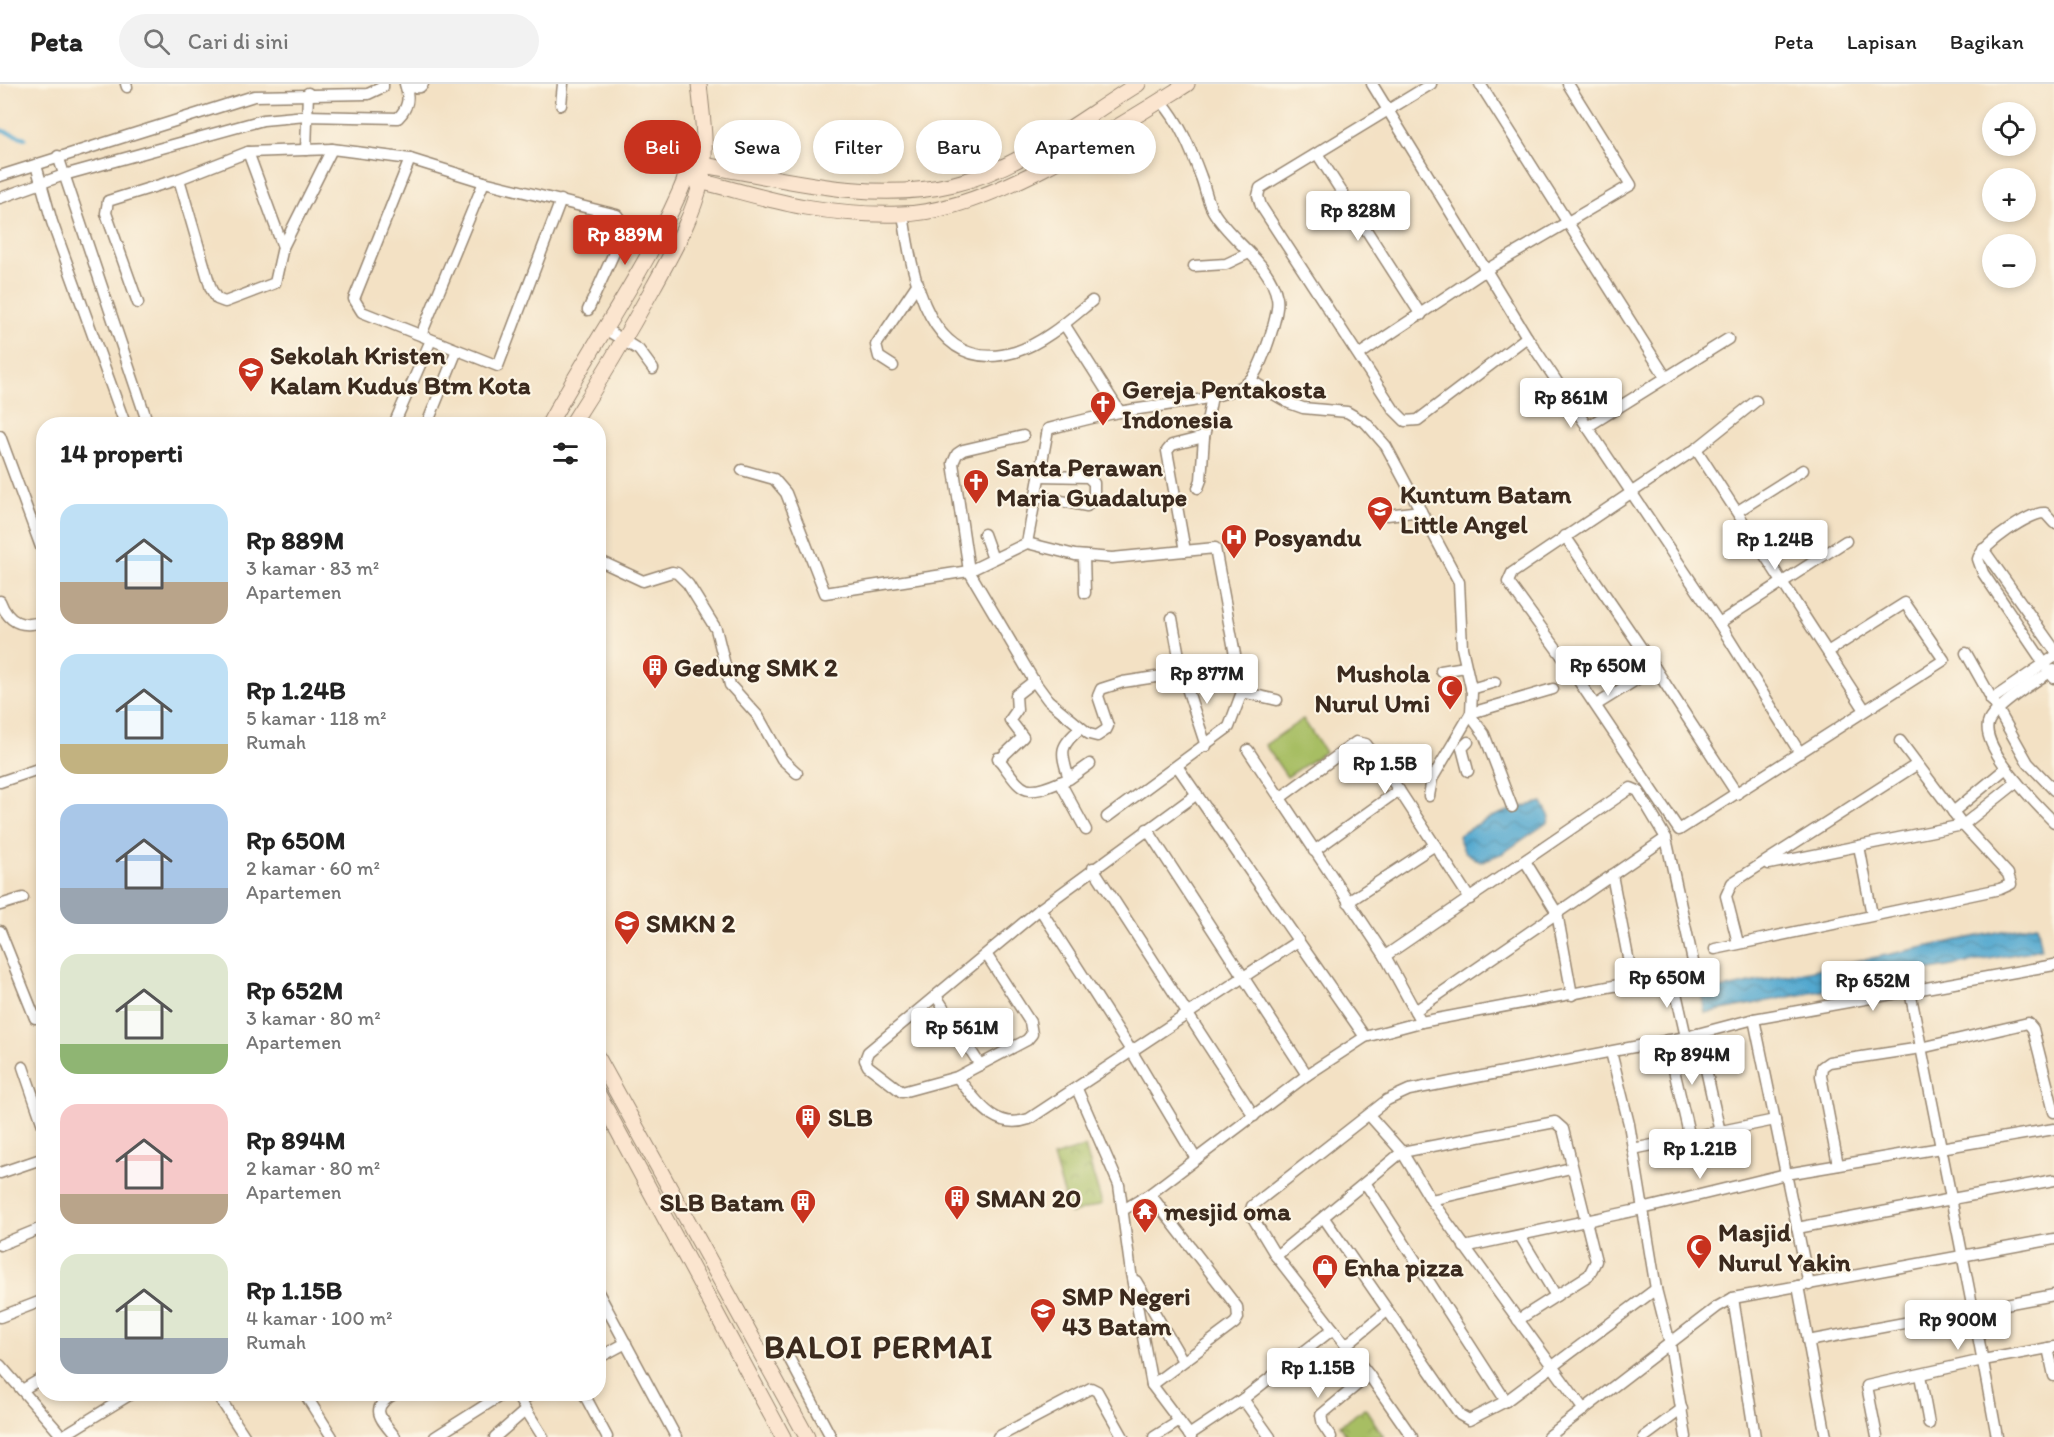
<!DOCTYPE html>
<html lang="id">
<meta charset="utf-8">
<style>
:root{--surface:#fff;--page:#f2f2f2;--text:#222;--muted:#767676;--line:#e0e0e0;--accent:#c8321e}
body{margin:0;font-family:Itim,sans-serif;background:var(--page);color:var(--text);height:100vh;display:flex;flex-direction:column;font-size:22px;white-space:nowrap}
*{box-sizing:border-box;margin:0}
p{font-size:20px;color:var(--muted)}
.icon{flex:none;width:33px;height:33px;fill:none;stroke:currentColor;stroke-width:2;stroke-linecap:round;stroke-linejoin:round}
.map{position:relative;flex:1;overflow:hidden}
.panel{position:absolute;left:36px;top:333px;width:570px;height:984px;display:flex;flex-direction:column;background:var(--surface);border-radius:24px;box-shadow:0 3px 9px #0003}
.panel>*{flex:none}
.top-card{position:absolute;left:624px;top:36px;width:570px;height:54px;display:flex;gap:12px}
.buttons{position:absolute;left:1982px;top:18px;display:grid;gap:12px}
.buttons a{display:grid;place-items:center;width:54px;height:54px;border-radius:50%;background:var(--surface);box-shadow:0 3px 9px #0003;font-size:30px}
.price{position:absolute;translate:-50% -51px;padding:0 14px;border-radius:6px;background:#fff;color:#222;font-size:20px;line-height:39px;filter:drop-shadow(0 2px 3px #0008)}
.price::after{content:'';position:absolute;left:50%;top:36px;width:18px;height:14px;margin-left:-9px;background:inherit;clip-path:polygon(0 0,100% 0,50% 100%)}
.price.current{background:var(--accent);color:#fff}
ul{padding:0;list-style:none}
li{display:flex;align-items:center;gap:18px;height:150px;padding:0 24px}
li span{display:grid;place-items:center;flex:none;width:168px;height:120px;border-radius:18px;color:#555}
li>.icon{margin-inline-start:auto}
span .icon{width:72px;height:72px;fill:#fffc;stroke-width:1}
li b{font-size:26px}
h2{display:flex;justify-content:space-between;align-items:center;height:72px;padding:0 24px;font-size:26px}
.chip{padding:0 21px;border-radius:27px;background:var(--surface);box-shadow:0 3px 9px #0003;font-size:21px;line-height:54px}
.chip.current{background:var(--accent);color:#fff}
header{display:flex;align-items:center;gap:36px;box-sizing:border-box;height:84px;padding:0 30px;background:var(--surface);border-bottom:2px solid var(--line)}
header strong{font-size:28px}
nav{display:flex;gap:33px;margin-inline-start:auto;font-size:21px}
.search{width:420px;height:54px;background:var(--page);display:flex;align-items:center;gap:15px;box-sizing:border-box;padding:0 21px;border-radius:33px;color:var(--muted);font-size:22px}
.map>svg:first-child{display:block}
.park{fill:url(#park-crowns);stroke:#717440;stroke-width:1.5}
.pitch{fill:#a7be63;stroke:#717440;stroke-width:1.5}
.water{fill:url(#water-waves);stroke:#476976;stroke-width:1.5}
.lines{fill:none;stroke-linecap:round;stroke-linejoin:round}
.stream{stroke:#53a8cf;stroke-width:4}
.street-casing{stroke:#978671;stroke-width:13}
.secondary-casing{stroke:#978671;stroke-width:17}
.street{stroke:#fff;stroke-width:10}
.secondary{stroke:#fbe5cf;stroke-width:15}
.labels{text-anchor:middle;stroke-width:4.5;stroke-linejoin:round;paint-order:stroke}
.poi-label{font-size:26px;font-weight:bold;fill:#3b2a1e;stroke:#fcf5e5;text-anchor:start}
.district-label{font-size:32px;font-weight:bold;letter-spacing:1.5px;fill:#3b2a1e;stroke:#fcf5e5}
</style>
<header>
<strong>Peta</strong>
<div class="search"><svg class="icon" aria-label="search" viewBox="0 0 24 24"><circle cx="10" cy="10" r="6"/><path d="M15 15l6 6"/></svg>Cari di sini</div>
<nav><a>Peta</a><a>Lapisan</a><a>Bagikan</a></nav>
</header>
<div class="map">
<svg width="2054" height="1353" viewBox="0 0 2054 1353">
<defs>
<pattern id="park-crowns" width="20" height="18" patternUnits="userSpaceOnUse" patternTransform="scale(1.5)"><rect width="20" height="18" fill="#a7be63"/><path d="M2 6a3 3 0 1 1 6 0M12 15a3 3 0 1 1 6 0" fill="none" stroke="#899b51"/></pattern>
<pattern id="water-waves" width="16" height="10" patternUnits="userSpaceOnUse" patternTransform="scale(1.5)"><rect width="16" height="10" fill="#53a8cf"/><path d="M0 5q4-4 8 0t8 0" fill="none" stroke="#4689a7"/></pattern>
</defs>
<rect width="100%" height="100%" fill="#fcf5e5"/>
<filter id="ink" filterUnits="userSpaceOnUse"><feTurbulence type="fractalNoise" baseFrequency=".0167" numOctaves="2"/><feDisplacementMap in="SourceGraphic" scale="12" xChannelSelector="R" yChannelSelector="G"/><feConvolveMatrix kernelMatrix="1 2 1 2 8 2 1 2 1" color-interpolation-filters="sRGB"/></filter>
<filter id="wash" filterUnits="userSpaceOnUse"><feTurbulence type="fractalNoise" baseFrequency=".008" numOctaves="4" result="noise"/><feDisplacementMap in="SourceGraphic" scale="24" xChannelSelector="R" yChannelSelector="G"/><feGaussianBlur stdDeviation="1.35" result="paint"/><feColorMatrix in="noise" values="0 0 0 0 0 0 0 0 0 0 0 0 0 0 0 0 0 1.4 0 .05"/><feComposite in="paint" operator="in"/></filter>
<g filter="url(#wash)">
<rect width="100%" height="100%" fill="#f3e1c4"/>
<g class="park">
<polygon points="1085,1063 1102,1120 1070,1130 1053,1073"/>
<polygon points="1365,1324 1384,1353 1347,1353 1340,1341"/>
</g>
<polygon class="pitch" points="1303,635 1325,668 1287,693 1265,661"/>
<g class="water">
<path d="M1542 718 1550 733 1548 738 1503 769 1480 778 1464 767 1458 752C1488 732 1507 726 1542 718Z"/>
<polygon points="2037,840 2042,865 1705,929 1701,909"/>
</g>
<g class="lines">
<polyline class="stream" points="0,46 25,54"/>
</g>
</g>
<g filter="url(#ink)">
<g class="lines">
<g class="street-casing">
<g id="street">
<polyline points="126,0 127,3"/>
<polyline points="1372,0 1527,253 1719,539 1800,669"/>
<polyline points="1431,0 1260,104 1258,112 1261,122 1394,326 1405,337 1418,336 1527,253"/>
<polyline points="1480,0 1665,292"/>
<polyline points="407,4 420,3 423,0"/>
<polyline points="561,21 563,0"/>
<polyline points="306,66 308,9"/>
<polyline points="248,68 283,163"/>
<polyline points="1318,71 1421,231"/>
<polyline points="58,72 148,340"/>
<polyline points="410,75 354,215 362,228 498,282 561,116"/>
<polyline points="36,81 52,138 125,340"/>
<polyline points="0,92 254,12 368,10 383,3 383,0"/>
<polyline points="179,95 211,205 217,215 225,218 275,199 283,163 332,65"/>
<path d="M0 114 64 91 263 36 306 32 398 34C408 24 410 14 405 0"/>
<path d="M903 130C912 192 929 293 1015 268 1044 259 1069 236 1092 217"/>
<polyline points="1194,182 1226,180 1249,169"/>
<polyline points="138,219 106,129 108,117 179,95 248,68 332,65 410,75 484,98 617,131 623,140 623,149 588,226"/>
<polyline points="1064,240 1120,328"/>
<polyline points="605,245 639,266 653,285"/>
<polyline points="421,251 484,98"/>
<polyline points="1360,270 1486,186 1631,101 1568,0"/>
<polyline points="893,282 879,273 876,261 918,199"/>
<polyline points="1250,296 1289,319 1303,324 1347,328 1366,339 1386,362 1459,498 1462,564 1472,608 1471,629 1432,695 1429,712"/>
<polyline points="1756,317 1696,365 1512,489 1508,498 1564,575 1679,746 1944,576 1905,519 1829,567"/>
<polyline points="394,340 431,256"/>
<polyline points="427,340 457,266"/>
<polyline points="1587,343 1728,255"/>
<polyline points="0,352 44,471"/>
<polyline points="1696,365 1865,626"/>
<polyline points="742,386 774,395 786,409 825,509 969,487 1027,459 1075,471 1112,474 1215,464 1242,608 1229,643 1107,733"/>
<polyline points="1198,404 1201,396 1204,353 1212,312"/>
<polyline points="1035,412 1087,422 1094,414 1094,399 1088,393 1039,392"/>
<polyline points="1738,427 1803,386"/>
<polyline points="1387,431 1421,427"/>
<path d="M2054 439 2045 429C2031 427 1981 462 1978 475L1983 489 2054 594"/>
<polyline points="984,450 993,475"/>
<polyline points="1565,452 1655,584 1737,710"/>
<path d="M1027 459 1048 345C1071 339 1095 333 1119 328 1149 322 1231 317 1250 296 1261 285 1280 229 1277 214 1270 177 1231 158 1213 127 1207 117 1205 103 1201 93 1191 66 1180 38 1161 17"/>
<polyline points="1983,465 2054,565"/>
<polyline points="1185,467 1167,367 1172,361 1204,353"/>
<polyline points="1084,472 1085,509"/>
<polyline points="598,476 643,497 672,488 677,489 688,500 716,545 730,601 758,632 782,675 797,689"/>
<path d="M0 517C8 538 22 545 44 537"/>
<polyline points="1172,534 1182,589 1206,662"/>
<polyline points="1719,539 1846,457"/>
<polyline points="1966,569 2028,679 2054,706"/>
<path d="M2054 586C2038 595 1997 621 1989 637 1977 661 2038 722 2054 738"/>
<polyline points="1441,587 1465,583"/>
<polyline points="1034,597 1048,616 1089,650 1097,652 1106,646 1108,642 1098,612 1101,605 1123,598 1182,589"/>
<polyline points="1471,605 1495,598"/>
<polyline points="1242,608 1277,616"/>
<polyline points="1991,616 2054,573"/>
<polyline points="1596,621 1655,584"/>
<polyline points="1471,629 1553,605"/>
<polyline points="1470,631 1484,650 1512,723"/>
<path d="M1081 644C1058 663 1061 668 1069 695L1090 680"/>
<polyline points="1248,666 1385,872 1421,938"/>
<path d="M998 674C1022 705 1021 715 1060 698"/>
<polyline points="999,676 1023,653 1010,636 1017,626 1016,611 1034,597 969,487 953,379 957,370 963,366 1023,352"/>
<polyline points="1177,682 1365,953"/>
<polyline points="1468,687 1462,664 1468,658"/>
<polyline points="1066,696 1060,698 1086,746"/>
<polyline points="0,698 44,683"/>
<polyline points="1280,714 1356,658 1366,660 1399,706 1470,815"/>
<polyline points="1953,728 2005,685"/>
<polyline points="1147,745 1307,991"/>
<polyline points="1859,762 1872,831"/>
<polyline points="1314,767 1399,706"/>
<polyline points="1525,777 1557,829 1572,911"/>
<polyline points="1769,780 1963,741 2017,698"/>
<polyline points="1093,784 1254,1032"/>
<polyline points="1612,791 1633,899"/>
<polyline points="1348,818 1435,761"/>
<polyline points="0,821 23,814"/>
<polyline points="1040,825 1132,968 1196,1075"/>
<polyline points="0,847 35,934"/>
<polyline points="1738,859 1726,812 1732,799 1916,681"/>
<polyline points="1715,865 2000,805 2011,800 2008,790 1963,741 1900,657"/>
<polyline points="986,870 1030,938 1032,950 1027,956 957,993 902,1008 868,982 865,976 868,968 1040,825 1197,710"/>
<polyline points="1672,891 1686,953"/>
<path d="M1910 907C1939 1056 1970 1204 1997 1353"/>
<polyline points="936,912 980,981"/>
<polyline points="1415,927 1666,754"/>
<polyline points="1754,935 1809,1201"/>
<polyline points="1698,950 1720,1048"/>
<polyline points="1667,956 1690,1054"/>
<polyline points="1611,968 1629,1040 1656,1205 1670,1260 1686,1353"/>
<polyline points="23,983 44,1044"/>
<path d="M957 993C977 1017 994 1047 1029 1035L1298 857"/>
<polyline points="1077,1005 1119,1101 1131,1189 1152,1301 1191,1353"/>
<polyline points="1369,1031 1402,1068 1431,1116 1584,1326"/>
<polyline points="1633,1065 1775,1036"/>
<polyline points="1838,1081 1821,992 1822,983 1829,978 1921,964 2028,939 2033,945 2054,1028"/>
<polyline points="0,1089 44,1074"/>
<polyline points="1366,1100 1506,1317"/>
<polyline points="1150,1110 1237,1223 1238,1234 1235,1239 1152,1301"/>
<polyline points="1431,1116 1571,1084"/>
<polyline points="1123,1126 1150,1110 1307,991 1365,953 1421,938 1672,891 1694,882 1666,754 1638,707 1631,704 1385,872"/>
<polyline points="1324,1134 1460,1331 1469,1336 1506,1317 1656,1205"/>
<polyline points="1797,1144 2054,1096"/>
<polyline points="1520,1152 1556,1212"/>
<polyline points="0,1161 44,1143"/>
<polyline points="1464,1163 1642,1125 1786,1090 2054,1045"/>
<polyline points="1276,1172 1402,1068 1555,1038 1563,1045 1596,1177 1589,1191 1518,1236"/>
<polyline points="1136,1197 1183,1277"/>
<polyline points="1798,1202 1826,1353"/>
<polyline points="598,1208 676,1353"/>
<polyline points="1733,1214 1755,1353"/>
<polyline points="0,1233 44,1216"/>
<polyline points="1808,1257 2054,1211"/>
<polyline points="1346,1261 1387,1227"/>
<polyline points="2048,1264 2054,1292"/>
<polyline points="598,1274 626,1259"/>
<polyline points="789,1274 831,1353"/>
<polyline points="0,1281 62,1352"/>
<polyline points="1920,1291 1929,1340"/>
<polyline points="22,1306 44,1293"/>
<polyline points="217,1310 245,1353"/>
<polyline points="305,1310 332,1353"/>
<path d="M394 1310C368 1325 381 1334 395 1353"/>
<polyline points="516,1310 543,1353"/>
<polyline points="584,1310 607,1353"/>
<polyline points="1243,1315 1270,1353"/>
<polyline points="520,1316 533,1310"/>
<polyline points="1189,1351 1243,1315 1333,1245"/>
<polyline points="61,1353 131,1310"/>
<polyline points="435,1353 503,1310"/>
<polyline points="495,1353 526,1326"/>
<polyline points="998,1353 1091,1304 1097,1307 1123,1353"/>
<polyline points="1154,1353 1178,1338"/>
<polyline points="1331,1353 1323,1341 1321,1331 1369,1291"/>
<polyline points="1412,1353 1369,1291 1276,1172 1250,1129 1252,1122 1387,1016 1409,1006 1686,953 1754,935 2054,881"/>
<polyline points="1548,1353 1717,1223 1733,1214 2054,1155"/>
<polyline points="1644,1353 1682,1325"/>
<polyline points="1877,1353 1867,1302 1983,1276 2054,1263"/>
</g>
</g>
<g class="secondary-casing">
<g id="secondary">
<path d="M691 79C776 92 868 121 954 100 1022 84 1079 36 1138 0"/>
<path d="M685 94C725 102 765 116 805 123 835 128 869 131 900 130 985 130 1115 45 1187 0"/>
<path d="M549 340C595 255 653 177 689 86"/>
<path d="M572 340C601 295 628 249 654 202 672 169 693 133 701 97 708 66 702 31 699 0"/>
<polyline points="598,974 807,1353"/>
<polyline points="598,1010 783,1353"/>
</g>
</g>
<use href="#street" class="street"/>
<use href="#secondary" class="secondary"/>
</g>
</g>
<defs>
<g id="school-pin" transform="scale(1.35)"><path d="M0 17L-7.5 6A9.5 9.5 0 1 1 7.5 6Z" fill="#c8321e" stroke="#fcf5e5"/><path d="M0-5L7-2L0 1L-7-2ZM-4 1L0 2.5L4 1V4Q0 6-4 4Z" fill="#fff"/></g>
<g id="church-pin" transform="scale(1.35)"><path d="M0 17L-7.5 6A9.5 9.5 0 1 1 7.5 6Z" fill="#c8321e" stroke="#fcf5e5"/><path d="M-1.2-6h2.4v3.5h3.3v2.4h-3.3V6h-2.4V-.1h-3.3v-2.4h3.3Z" fill="#fff"/></g>
<g id="hospital-pin" transform="scale(1.35)"><path d="M0 17L-7.5 6A9.5 9.5 0 1 1 7.5 6Z" fill="#c8321e" stroke="#fcf5e5"/><path d="M-5-5h3v3.5h4V-5h3V5h-3V1.5h-4V5h-3Z" fill="#fff"/></g>
<g id="building-pin" transform="scale(1.35)"><path d="M0 17L-7.5 6A9.5 9.5 0 1 1 7.5 6Z" fill="#c8321e" stroke="#fcf5e5"/><path d="M-4-6H4V6H1V3H-1V6H-4ZM-2.5-4.3h1.7v1.8h-1.7ZM.8-4.3h1.7v1.8H.8ZM-2.5-1h1.7V.8h-1.7ZM.8-1h1.7V.8H.8Z" fill="#fff"/></g>
<g id="mosque-pin" transform="scale(1.35)"><path d="M0 17L-7.5 6A9.5 9.5 0 1 1 7.5 6Z" fill="#c8321e" stroke="#fcf5e5"/><path d="M3.5-4.9A6 6 0 1 0 3.5 4.9A5 5 0 1 1 3.5-4.9Z" fill="#fff"/></g>
<g id="temple-pin" transform="scale(1.35)"><path d="M0 17L-7.5 6A9.5 9.5 0 1 1 7.5 6Z" fill="#c8321e" stroke="#fcf5e5"/><path d="M0-6L5-2H3V0L6.5 2.5H4V6H1.5V3h-3V6H-4V2.5H-6.5L-3 0V-2H-5Z" fill="#fff"/></g>
<g id="shop-pin" transform="scale(1.35)"><path d="M0 17L-7.5 6A9.5 9.5 0 1 1 7.5 6Z" fill="#c8321e" stroke="#fcf5e5"/><path d="M-5-2.5h2.3a2.7 3.5 0 0 1 5.4 0H5L5.5 6h-11ZM-1.5-2.5h3a1.5 2.3 0 0 0-3 0Z" fill="#fff"/></g>
</defs>
<g fill-rule="evenodd">
<use href="#school-pin" x="251" y="286"/>
<use href="#church-pin" x="1103" y="320"/>
<use href="#church-pin" x="976" y="398"/>
<use href="#school-pin" x="1380" y="425"/>
<use href="#hospital-pin" x="1234" y="453"/>
<use href="#building-pin" x="655" y="583"/>
<use href="#mosque-pin" x="1450" y="604"/>
<use href="#school-pin" x="627" y="839"/>
<use href="#building-pin" x="808" y="1033"/>
<use href="#building-pin" x="957" y="1114"/>
<use href="#building-pin" x="803" y="1118"/>
<use href="#temple-pin" x="1145" y="1127"/>
<use href="#mosque-pin" x="1699" y="1163"/>
<use href="#shop-pin" x="1325" y="1183"/>
<use href="#school-pin" x="1043" y="1227"/>
</g>
<g class="labels">
<g class="poi-label">
<text x="270" y="280">Sekolah Kristen<tspan x="270" dy="30">Kalam Kudus Btm Kota</tspan></text>
<text x="1122" y="314">Gereja Pentakosta<tspan x="1122" dy="30">Indonesia</tspan></text>
<text x="996" y="392">Santa Perawan<tspan x="996" dy="30">Maria Guadalupe</tspan></text>
<text x="1400" y="419">Kuntum Batam<tspan x="1400" dy="30">Little Angel</tspan></text>
<text x="1254" y="462">Posyandu</text>
<text x="674" y="592">Gedung SMK 2</text>
<text x="1430" y="598" text-anchor="end">Mushola<tspan x="1430" dy="30">Nurul Umi</tspan></text>
<text x="646" y="848">SMKN 2</text>
<text x="828" y="1042">SLB</text>
<text x="976" y="1123">SMAN 20</text>
<text x="784" y="1127" text-anchor="end">SLB Batam</text>
<text x="1164" y="1136">mesjid oma</text>
<text x="1718" y="1157">Masjid<tspan x="1718" dy="30">Nurul Yakin</tspan></text>
<text x="1344" y="1192">Enha pizza</text>
<text x="1062" y="1221">SMP Negeri<tspan x="1062" dy="30">43 Batam</tspan></text>
</g>
<g class="district-label">
<text x="879" y="1274">BALOI PERMAI</text>
</g>
</g>
</svg>
<div class="buttons">
<a><svg class="icon" aria-label="locate" viewBox="0 0 24 24"><circle cx="12" cy="12" r="6"/><path d="M12 2v4M12 18v4M2 12h4M18 12h4"/></svg></a>
<a>+</a>
<a>−</a>
</div>
<b class="price" style="left:1358px;top:158px">Rp 828M</b>
<b class="price current" style="left:625px;top:182px">Rp 889M</b>
<b class="price" style="left:1571px;top:345px">Rp 861M</b>
<b class="price" style="left:1775px;top:487px">Rp 1.24B</b>
<b class="price" style="left:1608px;top:613px">Rp 650M</b>
<b class="price" style="left:1207px;top:621px">Rp 877M</b>
<b class="price" style="left:1385px;top:711px">Rp 1.5B</b>
<b class="price" style="left:1667px;top:925px">Rp 650M</b>
<b class="price" style="left:1873px;top:928px">Rp 652M</b>
<b class="price" style="left:962px;top:975px">Rp 561M</b>
<b class="price" style="left:1692px;top:1002px">Rp 894M</b>
<b class="price" style="left:1700px;top:1096px">Rp 1.21B</b>
<b class="price" style="left:1958px;top:1267px">Rp 900M</b>
<b class="price" style="left:1318px;top:1315px">Rp 1.15B</b>
<div class="top-card">
<a class="chip current">Beli</a>
<a class="chip">Sewa</a>
<a class="chip">Filter</a>
<a class="chip">Baru</a>
<a class="chip">Apartemen</a>
</div>
<section class="panel">
<h2>14 properti<svg class="icon" aria-label="filters" viewBox="0 0 24 24"><path d="M4 7h16M4 17h16"/><circle cx="9" cy="7" r="2"/><circle cx="15" cy="17" r="2"/></svg></h2>
<ul>
<li><span style="background:linear-gradient(#bfe0f5 65%,#b9a48a 0)"><svg class="icon" aria-label="home" viewBox="0 0 24 24"><path d="M3 11l9-7 9 7M6 9v11h12V9"/></svg></span><div><b>Rp 889M</b><p>3 kamar · 83 m²</p><p>Apartemen</p></div></li>
<li><span style="background:linear-gradient(#bfe0f5 75%,#c2b280 0)"><svg class="icon" aria-label="home" viewBox="0 0 24 24"><path d="M3 11l9-7 9 7M6 9v11h12V9"/></svg></span><div><b>Rp 1.24B</b><p>5 kamar · 118 m²</p><p>Rumah</p></div></li>
<li><span style="background:linear-gradient(#a9c7e8 70%,#9aa5b1 0)"><svg class="icon" aria-label="home" viewBox="0 0 24 24"><path d="M3 11l9-7 9 7M6 9v11h12V9"/></svg></span><div><b>Rp 650M</b><p>2 kamar · 60 m²</p><p>Apartemen</p></div></li>
<li><span style="background:linear-gradient(#dfe7d0 75%,#8fb573 0)"><svg class="icon" aria-label="home" viewBox="0 0 24 24"><path d="M3 11l9-7 9 7M6 9v11h12V9"/></svg></span><div><b>Rp 652M</b><p>3 kamar · 80 m²</p><p>Apartemen</p></div></li>
<li><span style="background:linear-gradient(#f6c9c9 75%,#b9a48a 0)"><svg class="icon" aria-label="home" viewBox="0 0 24 24"><path d="M3 11l9-7 9 7M6 9v11h12V9"/></svg></span><div><b>Rp 894M</b><p>2 kamar · 80 m²</p><p>Apartemen</p></div></li>
<li><span style="background:linear-gradient(#dfe7d0 70%,#9aa5b1 0)"><svg class="icon" aria-label="home" viewBox="0 0 24 24"><path d="M3 11l9-7 9 7M6 9v11h12V9"/></svg></span><div><b>Rp 1.15B</b><p>4 kamar · 100 m²</p><p>Rumah</p></div></li>
</ul>
</section>
</div>
